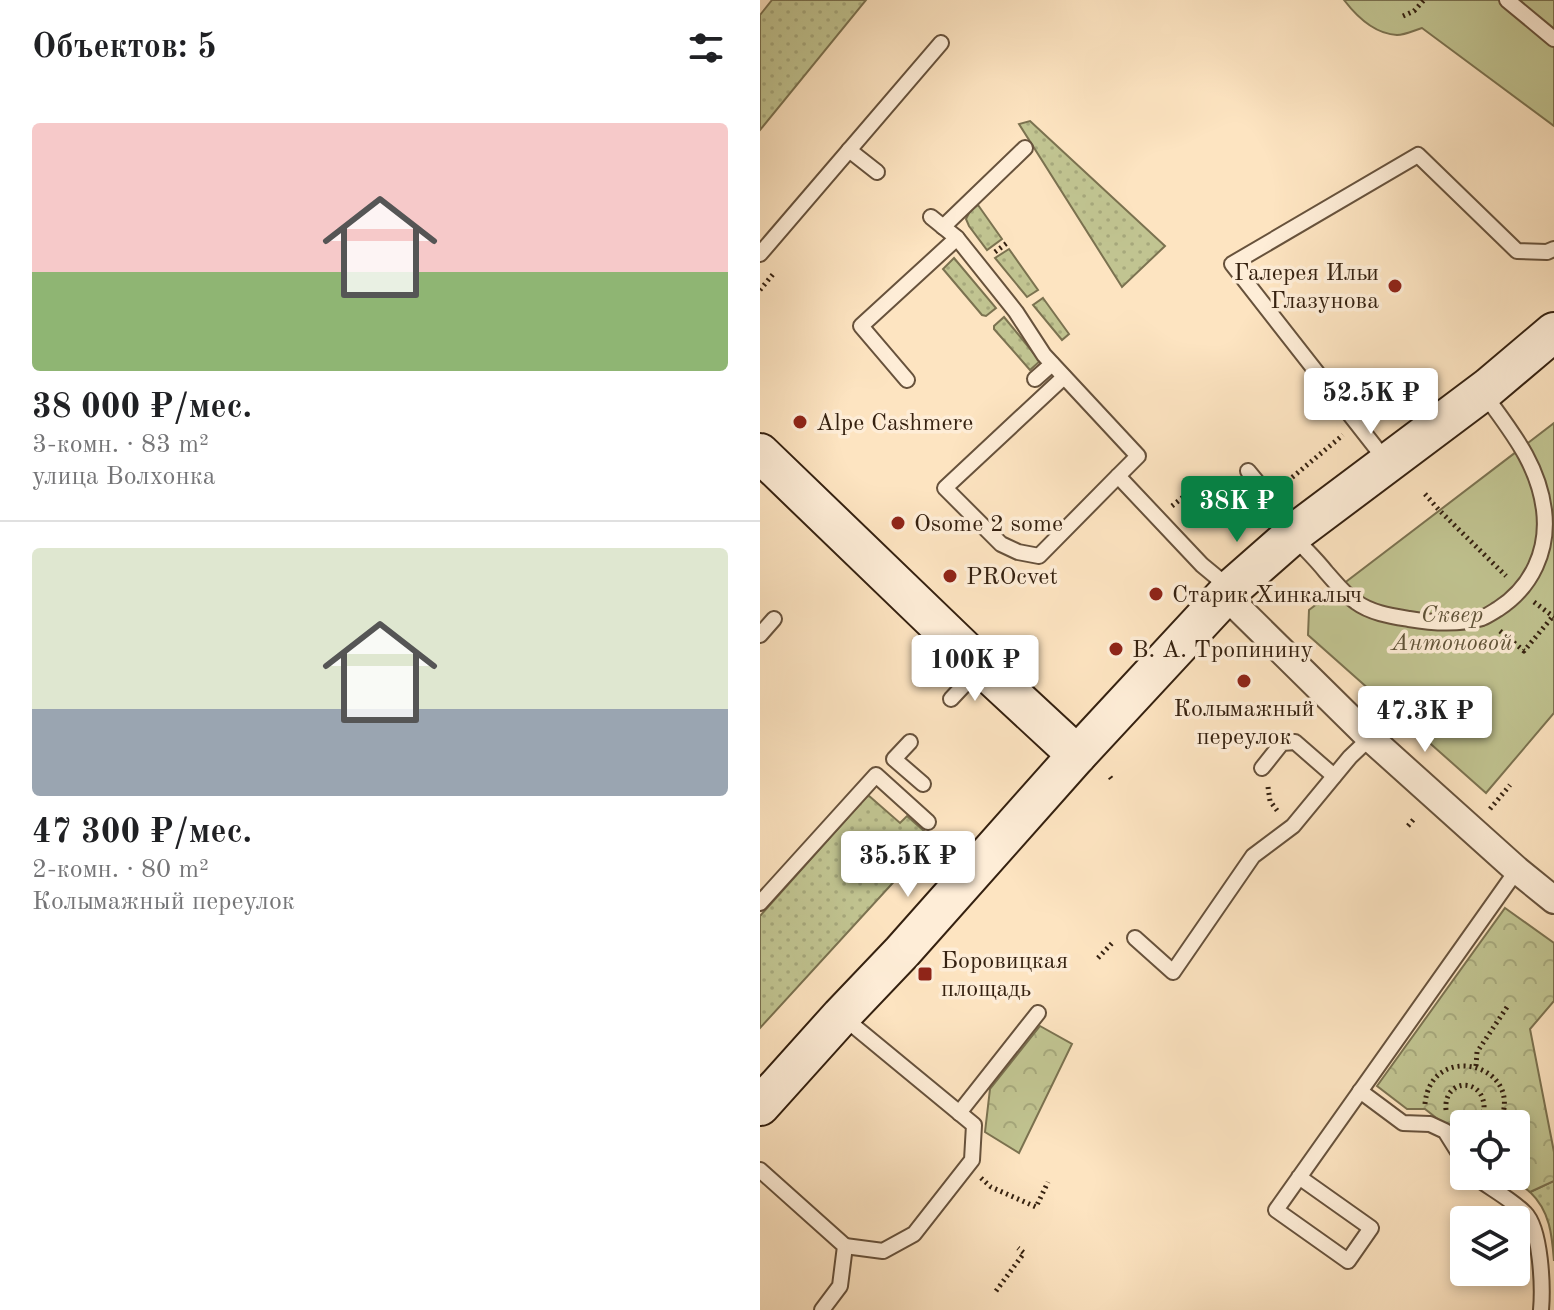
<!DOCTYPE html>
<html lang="ru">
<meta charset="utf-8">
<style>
:root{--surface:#fff;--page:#f6f6f6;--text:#202124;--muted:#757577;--line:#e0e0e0;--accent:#0b8043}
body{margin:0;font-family:"Old Standard TT",serif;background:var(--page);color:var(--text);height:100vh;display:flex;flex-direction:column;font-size:30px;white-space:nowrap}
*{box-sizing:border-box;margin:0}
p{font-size:26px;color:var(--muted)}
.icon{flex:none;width:44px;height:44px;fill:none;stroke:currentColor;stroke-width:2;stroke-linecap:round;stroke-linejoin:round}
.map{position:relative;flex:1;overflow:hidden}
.sheet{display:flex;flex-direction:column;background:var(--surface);width:760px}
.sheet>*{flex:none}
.fabs{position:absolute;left:690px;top:1110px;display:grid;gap:16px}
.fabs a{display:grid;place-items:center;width:80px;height:80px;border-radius:8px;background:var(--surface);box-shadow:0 4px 12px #0003;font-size:40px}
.price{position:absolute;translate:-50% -68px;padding:0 18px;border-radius:8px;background:#fff;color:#222;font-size:26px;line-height:52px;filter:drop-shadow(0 2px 4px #0008)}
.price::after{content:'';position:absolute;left:50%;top:48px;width:24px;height:18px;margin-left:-12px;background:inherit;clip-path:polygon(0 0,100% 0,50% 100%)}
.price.on{background:var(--accent);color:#fff}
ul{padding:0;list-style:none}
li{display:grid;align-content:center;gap:16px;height:424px;padding:0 32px}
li+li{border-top:2px solid var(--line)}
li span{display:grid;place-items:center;height:248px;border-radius:8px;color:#555}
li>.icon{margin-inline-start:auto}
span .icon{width:144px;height:144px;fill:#fffc;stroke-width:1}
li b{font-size:34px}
h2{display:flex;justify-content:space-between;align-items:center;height:96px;padding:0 32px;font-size:34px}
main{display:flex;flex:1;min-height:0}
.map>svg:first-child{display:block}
.grass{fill:url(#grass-dots);stroke:#7b7250;stroke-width:2}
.forest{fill:url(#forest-crowns);stroke:#7b7250;stroke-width:2}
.park{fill:#c1c491;stroke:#7b7250;stroke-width:2}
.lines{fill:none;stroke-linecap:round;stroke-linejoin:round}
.lane-casing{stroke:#67523c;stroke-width:18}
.street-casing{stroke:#67523c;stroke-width:30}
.secondary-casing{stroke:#352110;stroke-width:42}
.path{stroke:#352110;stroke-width:5;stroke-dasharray:2 4;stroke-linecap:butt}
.lane{stroke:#feedd7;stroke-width:14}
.street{stroke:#feedd7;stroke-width:26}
.secondary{stroke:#feedd7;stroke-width:38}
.poi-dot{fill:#8f2418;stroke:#feedd7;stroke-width:3}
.labels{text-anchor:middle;stroke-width:7;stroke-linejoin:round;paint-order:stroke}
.poi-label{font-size:24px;fill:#352110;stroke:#feedd7;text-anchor:start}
.park-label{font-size:24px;font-style:italic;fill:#5f5237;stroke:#feedd7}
</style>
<main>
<section class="sheet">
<h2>Объектов: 5<svg class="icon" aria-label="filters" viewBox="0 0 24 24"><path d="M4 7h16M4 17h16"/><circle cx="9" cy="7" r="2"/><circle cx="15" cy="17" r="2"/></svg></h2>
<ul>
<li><span style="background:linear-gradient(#f6c9c9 60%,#8fb573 0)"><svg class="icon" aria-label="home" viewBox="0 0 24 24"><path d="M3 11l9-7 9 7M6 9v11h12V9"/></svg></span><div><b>38 000 ₽/мес.</b><p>3-комн. · 83 m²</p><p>улица Волхонка</p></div></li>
<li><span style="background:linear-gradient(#dfe7d0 65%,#9aa5b1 0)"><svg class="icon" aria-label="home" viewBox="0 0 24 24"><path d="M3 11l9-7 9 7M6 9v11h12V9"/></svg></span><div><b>47 300 ₽/мес.</b><p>2-комн. · 80 m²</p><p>Колымажный переулок</p></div></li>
</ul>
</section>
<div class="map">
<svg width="794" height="1310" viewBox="0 0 794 1310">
<defs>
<pattern id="grass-dots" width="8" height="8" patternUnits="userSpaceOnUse" patternTransform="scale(2)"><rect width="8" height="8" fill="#c1c491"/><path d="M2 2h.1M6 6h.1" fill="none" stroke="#a6a87c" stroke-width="1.8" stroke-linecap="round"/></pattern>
<pattern id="forest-crowns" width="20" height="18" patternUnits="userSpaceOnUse" patternTransform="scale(2)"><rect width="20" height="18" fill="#c1c491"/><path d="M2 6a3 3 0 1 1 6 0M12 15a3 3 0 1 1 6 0" fill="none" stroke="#a6a87c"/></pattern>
</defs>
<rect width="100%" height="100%" fill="#fde4c1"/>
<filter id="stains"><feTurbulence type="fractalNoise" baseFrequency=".0025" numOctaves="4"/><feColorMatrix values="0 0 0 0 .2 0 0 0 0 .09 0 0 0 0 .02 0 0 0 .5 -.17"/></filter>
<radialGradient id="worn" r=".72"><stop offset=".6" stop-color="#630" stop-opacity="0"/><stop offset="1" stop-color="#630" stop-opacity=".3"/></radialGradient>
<g class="grass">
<polygon points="12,0 106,0 0,130 0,15"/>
<polygon points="270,121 405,246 362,287 259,124"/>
<polygon points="218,205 242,239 227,250 209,226 206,219 210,211"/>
<polygon points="249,249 278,290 267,297 235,258"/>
<polygon points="194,258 236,308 226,316 222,315 183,269"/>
<polygon points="283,298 309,334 302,340 273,305"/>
<polygon points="244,317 280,361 270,370 234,329 234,326"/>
<polygon points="108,795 140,823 147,816 173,839 0,1028 0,916"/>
<path d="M794 1181V1261C792 1235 790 1211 770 1192Z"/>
</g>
<g class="forest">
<polygon points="745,908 794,943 794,1001 770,1029 794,1152 794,1181 770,1192 750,1176 756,1176 756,1124 704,1124 704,1140 665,1109 647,1109 617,1086"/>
<polygon points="280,1026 312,1044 259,1153 225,1132 230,1089"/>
</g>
<g class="park">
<path d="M584 0H794V126L662 28C655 30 645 35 637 35 614 34 597 17 584 0Z"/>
<polygon points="794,423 794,713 726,793 548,635 549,610"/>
</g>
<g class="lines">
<g class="lane-casing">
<g id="lane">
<polyline points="747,0 794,39"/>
<polyline points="89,150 117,172"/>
<polyline points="171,217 197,238 256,312 284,355 378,456 358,476"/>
<polyline points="183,227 265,148"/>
<polyline points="0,254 181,43"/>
<polyline points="304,377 185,488 241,544 258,552 279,556 358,476 442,565 471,589"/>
<polyline points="275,379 292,364"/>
<polyline points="147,380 101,326 197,238"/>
<polyline points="627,462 472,264 658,155 757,251 787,252 794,249"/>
<polyline points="488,471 536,529"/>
<path d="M533 536C544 548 556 559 566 572 576 583 584 594 596 602 611 613 631 616 649 619 672 623 698 625 722 618 727 616 733 612 738 609 772 587 789 550 784 510 778 462 749 429 722 391"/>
<polyline points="0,635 14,619"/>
<polyline points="191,699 221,667"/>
<polyline points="150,742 134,759 163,784"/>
<polyline points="502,768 522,743 535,742 574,776"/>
<polyline points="0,903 116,775 168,822"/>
<polyline points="375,938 413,972 493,856 533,826 590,757 610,738"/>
<polyline points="83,1017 214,1125 212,1160 154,1234 123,1251 85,1246"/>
<polyline points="600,1091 643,1123 670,1124 685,1131 700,1155 704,1169"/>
<polyline points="199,1113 278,1013"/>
<polyline points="0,1170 85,1246 80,1286 62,1310"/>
<path d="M714 1176C730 1188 751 1199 765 1213 781 1229 783 1287 781 1310"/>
<polyline points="539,1177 611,1228 588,1261 516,1210 757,870"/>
</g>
</g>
<g class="street-casing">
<polyline id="street" points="466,596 610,738 757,870 794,900"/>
</g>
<g class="secondary-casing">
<g id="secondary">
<polyline points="0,453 222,667 317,755"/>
<polyline points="0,1106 81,1016 142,952 317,755 471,589 537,531 729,387 794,332"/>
</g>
</g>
<g class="path">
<polyline points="643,16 654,11 664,0"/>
<polyline points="235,252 247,243"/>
<polyline points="0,290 14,273"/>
<polyline points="523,485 583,435"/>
<polyline points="665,494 679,510 746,576"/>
<polyline points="412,506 433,489"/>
<polyline points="774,602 794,617"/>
<polyline points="740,631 764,651 794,615"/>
<polyline points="350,777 353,781"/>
<polyline points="508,787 510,801 519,813"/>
<polyline points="730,809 750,785"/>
<polyline points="648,826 654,819"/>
<polyline points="338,958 354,941"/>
<polyline points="716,1066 717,1052 749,1004"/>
<path d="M665 1104C671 1039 768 1065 739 1124"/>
<path d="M686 1110C683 1077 726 1077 724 1110L715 1122 708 1124"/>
<polyline points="221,1178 231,1187 276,1207 288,1182"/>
<polyline points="236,1291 264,1253 258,1248"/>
</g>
<use href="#lane" class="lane"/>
<use href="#street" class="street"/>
<use href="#secondary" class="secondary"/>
</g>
<g class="poi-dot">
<circle cx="635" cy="286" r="8"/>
<circle cx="40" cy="422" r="8"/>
<circle cx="138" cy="523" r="8"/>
<circle cx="190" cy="576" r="8"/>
<circle cx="396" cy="594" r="8"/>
<circle cx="356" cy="649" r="8"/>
<circle cx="484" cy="681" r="8"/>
<rect x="157" y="966" width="16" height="16" rx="4"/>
</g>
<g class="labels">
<g class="poi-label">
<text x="619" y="280" text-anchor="end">Галерея Ильи<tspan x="619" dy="28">Глазунова</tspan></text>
<text x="56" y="430">Alpe Cashmere</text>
<text x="154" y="531">Osome 2 some</text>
<text x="206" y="584">PROcvet</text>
<text x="412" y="602">Старик Хинкалыч</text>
<text x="372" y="657">В. А. Тропинину</text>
<text x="484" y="716" text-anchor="middle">Колымажный<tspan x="484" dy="28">переулок</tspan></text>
<text x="181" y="968">Боровицкая<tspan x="181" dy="28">площадь</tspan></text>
</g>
<g class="park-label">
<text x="692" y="622">Сквер<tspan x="692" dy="28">Антоновой</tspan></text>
</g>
</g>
<rect width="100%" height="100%" filter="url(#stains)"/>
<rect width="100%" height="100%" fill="url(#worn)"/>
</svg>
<div class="fabs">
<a><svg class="icon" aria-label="locate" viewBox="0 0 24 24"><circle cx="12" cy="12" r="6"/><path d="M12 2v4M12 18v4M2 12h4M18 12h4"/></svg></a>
<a><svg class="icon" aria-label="layers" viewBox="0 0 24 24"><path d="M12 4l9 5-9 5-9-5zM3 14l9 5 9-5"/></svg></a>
</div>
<b class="price" style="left:611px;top:436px">52.5K ₽</b>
<b class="price on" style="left:477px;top:544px">38K ₽</b>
<b class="price" style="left:215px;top:703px">100K ₽</b>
<b class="price" style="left:665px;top:754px">47.3K ₽</b>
<b class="price" style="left:148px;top:899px">35.5K ₽</b>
</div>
</main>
